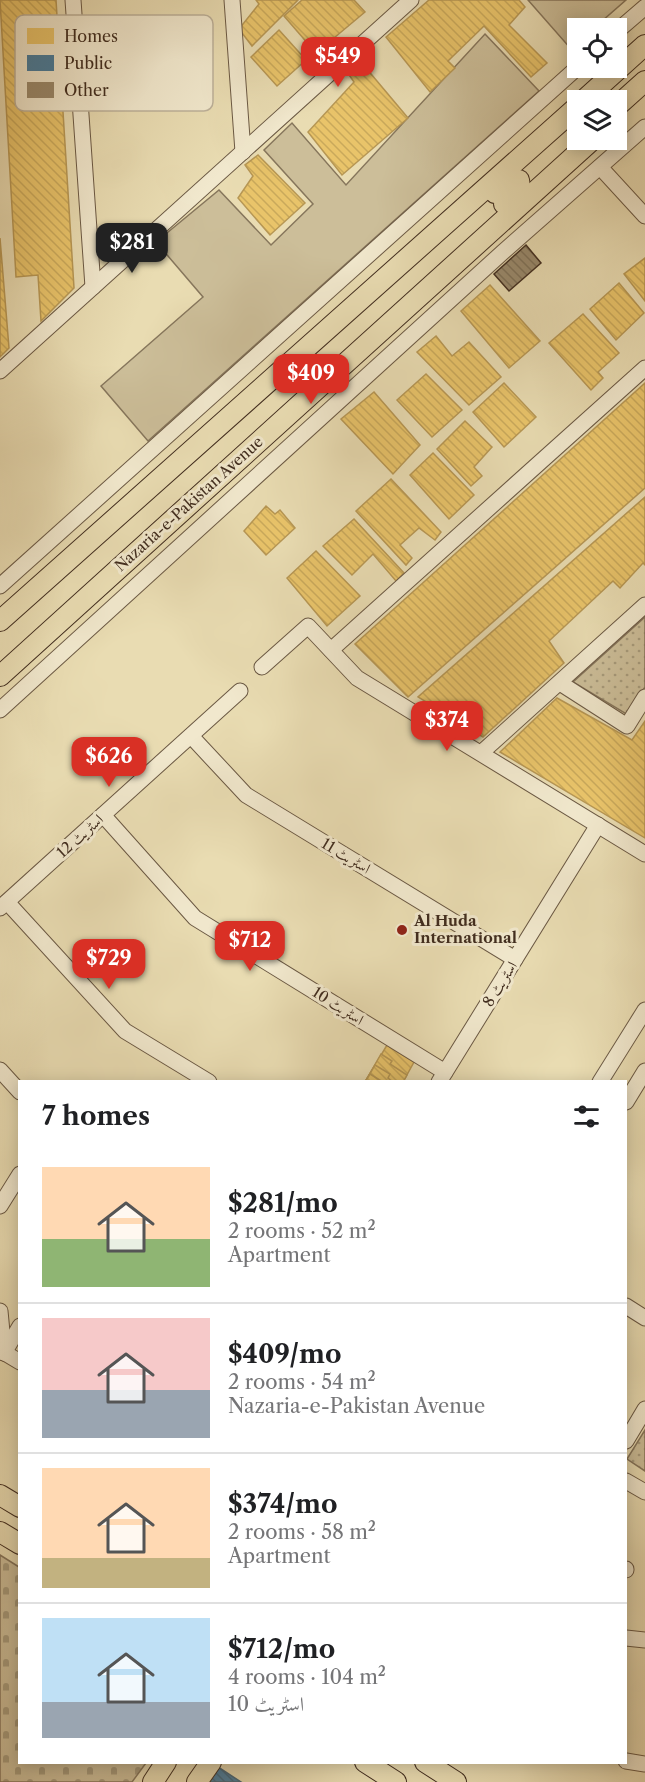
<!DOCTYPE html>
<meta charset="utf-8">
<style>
:root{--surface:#fff;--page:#f6f6f6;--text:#202124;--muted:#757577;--line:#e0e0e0;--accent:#d93025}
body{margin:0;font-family:"Libre Caslon Text",Amiri,serif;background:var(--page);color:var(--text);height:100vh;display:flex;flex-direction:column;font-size:22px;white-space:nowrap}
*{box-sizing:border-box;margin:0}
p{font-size:20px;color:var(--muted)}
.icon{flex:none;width:33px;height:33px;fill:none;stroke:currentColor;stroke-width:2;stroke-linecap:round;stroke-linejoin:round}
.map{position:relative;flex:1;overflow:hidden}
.drawer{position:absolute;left:18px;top:1080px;width:609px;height:684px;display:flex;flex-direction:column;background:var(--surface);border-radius:0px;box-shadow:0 3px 15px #0003}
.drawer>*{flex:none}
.tools{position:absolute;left:567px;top:18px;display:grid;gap:12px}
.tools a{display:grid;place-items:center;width:60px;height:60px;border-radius:0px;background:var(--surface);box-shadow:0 3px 15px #0003;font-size:30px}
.price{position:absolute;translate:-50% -51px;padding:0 14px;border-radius:12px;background:var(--accent);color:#fff;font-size:20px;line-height:39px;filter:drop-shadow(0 2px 3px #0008)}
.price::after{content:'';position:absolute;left:50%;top:36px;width:18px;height:14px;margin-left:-9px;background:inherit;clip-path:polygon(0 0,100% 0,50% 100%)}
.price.current{background:#222;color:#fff}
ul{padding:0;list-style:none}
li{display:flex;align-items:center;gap:18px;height:150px;padding:0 24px}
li+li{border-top:2px solid var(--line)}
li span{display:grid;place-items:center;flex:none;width:168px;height:120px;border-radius:0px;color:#555}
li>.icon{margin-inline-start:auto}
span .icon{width:72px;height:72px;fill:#fffc;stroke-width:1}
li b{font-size:26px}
h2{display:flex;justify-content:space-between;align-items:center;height:72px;padding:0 24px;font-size:26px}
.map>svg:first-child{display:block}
.grass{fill:#ccbe99;stroke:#86765c;stroke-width:1.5}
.cemetery{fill:url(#cemetery-stones);stroke:#86765c;stroke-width:1.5}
.park{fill:url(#park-dots);stroke:#86765c;stroke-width:1.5}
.homes{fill:url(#homes-back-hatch);stroke:#b79754;stroke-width:1.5}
.public{fill:url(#public-back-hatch);stroke:#446477;stroke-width:1.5}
.building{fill:url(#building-back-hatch);stroke:#412d1f;stroke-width:1.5}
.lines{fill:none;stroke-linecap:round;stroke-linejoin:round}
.minor-casing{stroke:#6b5944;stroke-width:17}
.major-casing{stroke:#412d1f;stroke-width:22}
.minor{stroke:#f1e8cd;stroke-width:15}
.major{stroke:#e9dcb2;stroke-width:20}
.poi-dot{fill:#8f2418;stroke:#f1e8cd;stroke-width:2}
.labels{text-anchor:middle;stroke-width:6;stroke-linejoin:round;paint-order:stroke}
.street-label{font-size:15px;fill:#412d1f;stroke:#f1e8cd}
.poi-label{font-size:15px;font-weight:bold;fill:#412d1f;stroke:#f1e8cd;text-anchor:start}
.key{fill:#f1e8cd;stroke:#bcb099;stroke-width:1.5}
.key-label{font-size:16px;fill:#412d1f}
</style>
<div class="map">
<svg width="645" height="1782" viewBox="0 0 645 1782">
<defs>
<pattern id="cemetery-stones" width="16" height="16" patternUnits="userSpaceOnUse" patternTransform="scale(1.5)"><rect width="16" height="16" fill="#ccbe99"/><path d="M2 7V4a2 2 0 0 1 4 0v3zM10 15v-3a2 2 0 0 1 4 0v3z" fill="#a79b7c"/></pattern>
<pattern id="park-dots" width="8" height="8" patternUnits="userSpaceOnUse" patternTransform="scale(1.5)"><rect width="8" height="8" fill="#ccbe99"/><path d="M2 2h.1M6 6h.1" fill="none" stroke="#a79b7c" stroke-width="1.8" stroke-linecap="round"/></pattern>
<pattern id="homes-back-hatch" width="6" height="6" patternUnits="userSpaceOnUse" patternTransform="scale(1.5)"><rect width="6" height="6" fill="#e9c46a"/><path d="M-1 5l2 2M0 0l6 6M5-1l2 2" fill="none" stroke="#c9a95b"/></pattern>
<pattern id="public-back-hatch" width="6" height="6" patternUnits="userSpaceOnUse" patternTransform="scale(1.5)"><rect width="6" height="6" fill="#457b9d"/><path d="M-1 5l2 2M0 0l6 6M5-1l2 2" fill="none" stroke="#3b657f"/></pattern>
<pattern id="building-back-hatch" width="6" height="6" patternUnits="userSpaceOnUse" patternTransform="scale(1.5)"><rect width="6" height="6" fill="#98886b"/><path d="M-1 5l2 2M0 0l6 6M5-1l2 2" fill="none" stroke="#7e7057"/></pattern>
</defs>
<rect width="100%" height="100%" fill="#e9dcb2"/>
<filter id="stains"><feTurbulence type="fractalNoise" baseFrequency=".00333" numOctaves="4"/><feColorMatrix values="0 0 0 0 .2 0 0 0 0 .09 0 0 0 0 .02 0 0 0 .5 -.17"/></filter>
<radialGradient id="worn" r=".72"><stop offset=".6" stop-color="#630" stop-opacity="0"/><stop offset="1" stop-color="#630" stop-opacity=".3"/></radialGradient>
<g class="grass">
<polygon points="528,0 626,0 594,28 578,28 577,43 571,49"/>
<polygon points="485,34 539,91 148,441 101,386 203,297 156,242 219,190 271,245 313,204 264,150 292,123 346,185"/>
</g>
<polygon class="cemetery" points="0,1555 19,1567 20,1762 146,1763 132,1782 0,1782"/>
<g class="park">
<polygon points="645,617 645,687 628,715 573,682"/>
<polygon points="645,1430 645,1471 627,1459"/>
</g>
<g class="homes">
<polygon points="0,0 56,0 74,288 41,321 38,275 16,277"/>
<polygon points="256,0 298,0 252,46 239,29 259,4"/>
<polygon points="302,0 354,0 365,12 316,53 284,16"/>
<polygon points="429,0 519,0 525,7 509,25 547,63 531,77 484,26 448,61 455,68 430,92 386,37"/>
<polygon points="279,30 306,60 277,86 251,57"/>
<polygon points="361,62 408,118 342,175 308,132 354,82 347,72"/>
<polygon points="258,155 305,203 270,235 238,198 253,176 245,165"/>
<polygon points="0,238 9,348 0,357"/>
<polygon points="645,258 645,301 624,274"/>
<polygon points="619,283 644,313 616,340 590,309"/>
<polygon points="490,285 540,341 509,368 461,311"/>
<polygon points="583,314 619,353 598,372 603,378 591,390 549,343"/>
<polygon points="436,336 452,356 469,342 501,377 469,405 417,352"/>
<polygon points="426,374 462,410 432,437 397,400"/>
<polygon points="504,383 536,417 504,447 473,412"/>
<polygon points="645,383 645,488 408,697 355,644"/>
<polygon points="374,392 420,445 393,474 341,419"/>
<polygon points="465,421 492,447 474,467 482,476 471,486 437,449"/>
<polygon points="433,453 474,495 449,519 410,475"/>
<polygon points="391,479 441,532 435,540 419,528 400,545 412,558 406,565 356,511"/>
<polygon points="645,497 645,565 643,563 620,588 613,581 549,641 564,663 483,737 418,697"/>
<polygon points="266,506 275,514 280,510 295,528 266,555 244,531"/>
<polygon points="354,519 404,573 396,581 373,554 352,575 323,546"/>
<polygon points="316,551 360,596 327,626 287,578"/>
<polygon points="557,698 632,740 645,721 645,838 500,752"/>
<polygon points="387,1045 414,1062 403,1082 365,1082"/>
<polygon points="381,1054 392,1061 390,1064 407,1075 403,1082 365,1082"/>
<polygon points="375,1065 390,1074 388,1078 393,1082 365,1082"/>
<polygon points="370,1074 383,1082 365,1082"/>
</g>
<polygon class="public" points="218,1767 241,1782 208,1782"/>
<polygon class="building" points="526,245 541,263 509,291 494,274"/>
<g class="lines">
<g class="minor-casing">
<g id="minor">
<polyline points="73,0 93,287"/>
<polyline points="232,0 243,152"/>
<polyline points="616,32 645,7"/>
<polyline points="600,167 645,216"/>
<polyline points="0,371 411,0"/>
<polyline points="0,586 578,67"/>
<polyline points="331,650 645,368"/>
<polyline points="262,667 308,626 357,678 645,854"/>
<polyline points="560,683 627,726 645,697"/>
<polyline points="0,710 503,252 645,127"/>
<polyline points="191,736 246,795 515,959"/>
<polyline points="481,753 645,605"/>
<polyline points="103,815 195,918 445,1072"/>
<polyline points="7,902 125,1031 209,1082"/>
<polyline points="0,908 240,691"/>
<polyline points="0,1070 20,1092"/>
<polyline points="439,1082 598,825"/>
<polyline points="600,1082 645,1010"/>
<polyline points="626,1102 645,1071"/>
<polyline points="0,1206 20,1174"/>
<polyline points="626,1306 645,1318"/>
<polyline points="0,1311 4,1353"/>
<polyline points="0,1350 20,1362"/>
<polyline points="4,1353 20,1326"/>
<polyline points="626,1441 645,1409"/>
<polyline points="626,1481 645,1492"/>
<polyline points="626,1570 626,1569"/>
<polyline points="626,1638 645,1640"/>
<polyline points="626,1761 645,1764"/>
</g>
</g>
<g class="major-casing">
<g id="major">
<polyline points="584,100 645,45"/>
<polyline points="616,107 645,81"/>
<polyline points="495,193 510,180 519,180 520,188 504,204"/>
<polyline points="0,621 578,106"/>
<polyline points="0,676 592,140"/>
<polyline points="0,1495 20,1507"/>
<polyline points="0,1532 20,1544"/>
<polyline points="365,1762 396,1782"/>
<polyline points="425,1762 456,1782"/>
<polyline points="153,1782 166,1762"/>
<polyline points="197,1782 211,1762"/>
</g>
</g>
<use href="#minor" class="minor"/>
<use href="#major" class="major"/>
</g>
<circle class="poi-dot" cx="402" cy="930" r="6"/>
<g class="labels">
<g class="street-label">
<text transform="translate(189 504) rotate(-42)" y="5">Nazaria-e-Pakistan Avenue</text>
<text transform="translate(80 836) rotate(-42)" y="5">اسٹریٹ 12</text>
<text transform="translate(346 856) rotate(31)" y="5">اسٹریٹ 11</text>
<text transform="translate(500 984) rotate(-58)" y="5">اسٹریٹ 8</text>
<text transform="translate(338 1006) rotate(32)" y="5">اسٹریٹ 10</text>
</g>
<g class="poi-label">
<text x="414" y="926">Al Huda<tspan x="414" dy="17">International</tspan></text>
</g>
</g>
<rect x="15" y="15" width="198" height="96" rx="9" class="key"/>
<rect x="27" y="28" width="27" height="16" fill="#e9c46a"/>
<rect x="27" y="55" width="27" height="16" fill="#457b9d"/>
<rect x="27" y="82" width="27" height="16" fill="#98886b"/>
<g class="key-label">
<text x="64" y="42">Homes</text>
<text x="64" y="69">Public</text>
<text x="64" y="96">Other</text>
</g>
<rect width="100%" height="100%" filter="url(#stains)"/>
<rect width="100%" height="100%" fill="url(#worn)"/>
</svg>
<div class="tools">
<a><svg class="icon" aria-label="locate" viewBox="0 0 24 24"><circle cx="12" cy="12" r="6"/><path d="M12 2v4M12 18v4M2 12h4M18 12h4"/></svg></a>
<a><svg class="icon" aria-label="layers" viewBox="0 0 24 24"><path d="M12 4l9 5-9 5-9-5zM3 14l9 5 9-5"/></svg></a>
</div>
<b class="price" style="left:338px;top:88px">$549</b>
<b class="price current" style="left:132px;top:274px">$281</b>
<b class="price" style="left:311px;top:405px">$409</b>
<b class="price" style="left:447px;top:752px">$374</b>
<b class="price" style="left:109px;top:788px">$626</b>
<b class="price" style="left:250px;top:972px">$712</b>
<b class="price" style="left:109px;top:990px">$729</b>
<section class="drawer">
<h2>7 homes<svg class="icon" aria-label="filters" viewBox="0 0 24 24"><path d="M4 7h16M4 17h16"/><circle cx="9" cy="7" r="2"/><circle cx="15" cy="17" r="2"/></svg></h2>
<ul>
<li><span style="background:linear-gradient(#ffd9b3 60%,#8fb573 0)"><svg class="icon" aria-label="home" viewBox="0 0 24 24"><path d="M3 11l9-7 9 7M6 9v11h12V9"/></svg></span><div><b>$281/mo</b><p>2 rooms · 52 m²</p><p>Apartment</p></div></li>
<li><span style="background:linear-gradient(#f6c9c9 60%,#9aa5b1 0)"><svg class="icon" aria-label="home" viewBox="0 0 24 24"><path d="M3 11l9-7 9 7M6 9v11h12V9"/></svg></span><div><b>$409/mo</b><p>2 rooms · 54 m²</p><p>Nazaria-e-Pakistan Avenue</p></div></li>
<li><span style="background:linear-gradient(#ffd9b3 75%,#c2b280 0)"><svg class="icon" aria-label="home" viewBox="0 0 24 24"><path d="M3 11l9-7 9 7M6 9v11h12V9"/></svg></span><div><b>$374/mo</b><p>2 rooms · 58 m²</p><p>Apartment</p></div></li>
<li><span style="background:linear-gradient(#bfe0f5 70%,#9aa5b1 0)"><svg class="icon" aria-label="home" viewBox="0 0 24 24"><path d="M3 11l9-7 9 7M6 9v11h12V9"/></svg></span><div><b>$712/mo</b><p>4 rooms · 104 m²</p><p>اسٹریٹ 10</p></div></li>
</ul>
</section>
</div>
